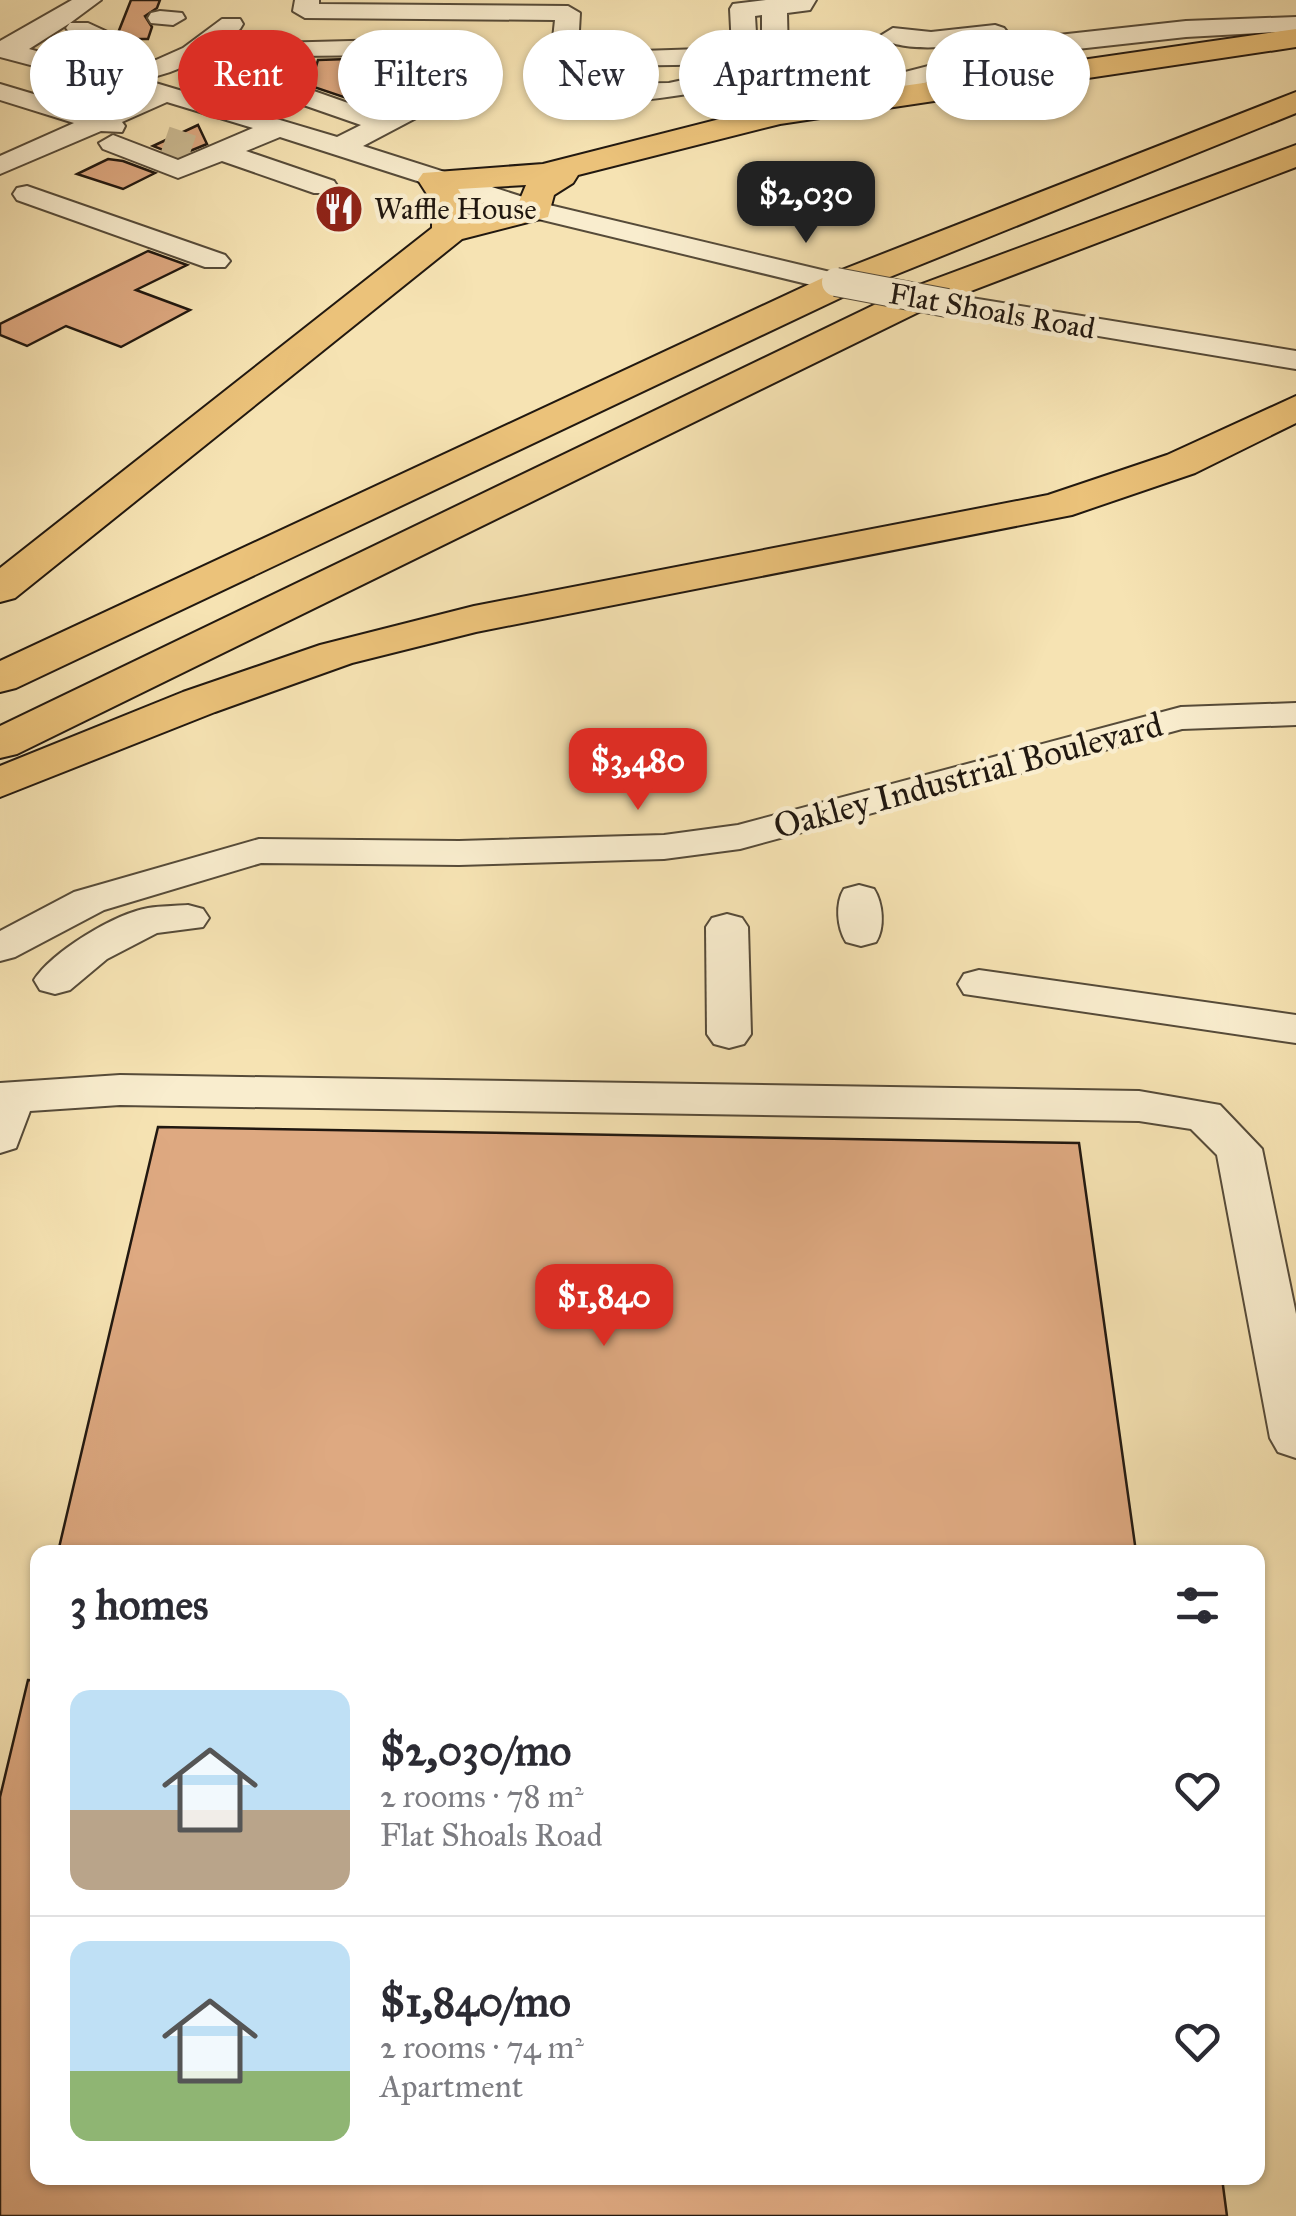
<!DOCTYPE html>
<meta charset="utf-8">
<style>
:root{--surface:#fff;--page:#f7f7f7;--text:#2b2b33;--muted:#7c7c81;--line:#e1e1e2;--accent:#d93025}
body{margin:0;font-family:"IM FELL Great Primer",serif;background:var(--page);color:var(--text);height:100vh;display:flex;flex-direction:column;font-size:38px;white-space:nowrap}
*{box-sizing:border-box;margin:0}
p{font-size:32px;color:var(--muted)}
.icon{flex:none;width:55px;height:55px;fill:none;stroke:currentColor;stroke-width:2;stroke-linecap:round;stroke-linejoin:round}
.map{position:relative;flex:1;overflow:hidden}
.side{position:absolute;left:30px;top:1545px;width:1235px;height:640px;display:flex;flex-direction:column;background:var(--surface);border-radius:20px;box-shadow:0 2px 8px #0004}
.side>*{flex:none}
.banner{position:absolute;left:30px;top:30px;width:1238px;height:90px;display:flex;gap:20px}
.price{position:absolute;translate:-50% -85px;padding:0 22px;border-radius:20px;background:var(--accent);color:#fff;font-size:32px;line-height:65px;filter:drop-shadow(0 2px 5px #0008)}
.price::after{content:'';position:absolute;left:50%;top:60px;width:30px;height:22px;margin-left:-15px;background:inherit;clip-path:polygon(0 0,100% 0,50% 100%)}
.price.active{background:#222;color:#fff}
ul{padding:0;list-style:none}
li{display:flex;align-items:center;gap:30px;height:250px;padding:0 40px}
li+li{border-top:2px solid var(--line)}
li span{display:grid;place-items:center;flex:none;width:280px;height:200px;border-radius:20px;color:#555}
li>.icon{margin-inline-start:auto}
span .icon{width:120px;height:120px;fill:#fffc;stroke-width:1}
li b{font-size:42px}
h2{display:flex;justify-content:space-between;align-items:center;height:120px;padding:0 40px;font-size:42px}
.chip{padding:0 35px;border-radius:45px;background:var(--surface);box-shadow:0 2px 8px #0004;font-size:35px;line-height:90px}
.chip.active{background:var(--accent);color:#fff}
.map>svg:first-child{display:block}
.building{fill:#dea981;stroke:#211810;stroke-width:2.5}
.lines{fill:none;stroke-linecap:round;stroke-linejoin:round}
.minor-tunnel{stroke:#cbba92;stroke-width:28;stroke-dasharray:28 14;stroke-linecap:butt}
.minor-casing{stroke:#564b39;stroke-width:4}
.highway-casing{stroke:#211810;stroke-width:4}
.minor{fill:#f9edce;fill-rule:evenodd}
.highway{fill:#ebc27a;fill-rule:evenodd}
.minor-bridge-casing{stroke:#564b39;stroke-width:30;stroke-linecap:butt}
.minor-bridge{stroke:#f9edce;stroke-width:28}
.labels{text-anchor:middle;stroke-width:9;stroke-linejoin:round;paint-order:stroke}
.far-poi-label{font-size:30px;fill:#211810;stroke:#f9edce;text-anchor:start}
.far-street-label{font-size:30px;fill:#211810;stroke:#f9edce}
.street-label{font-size:35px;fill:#211810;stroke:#f9edce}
</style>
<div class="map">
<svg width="1296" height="2216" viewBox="0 0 1296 2216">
<rect width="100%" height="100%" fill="#f6e3b3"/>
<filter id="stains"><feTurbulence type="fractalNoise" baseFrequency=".002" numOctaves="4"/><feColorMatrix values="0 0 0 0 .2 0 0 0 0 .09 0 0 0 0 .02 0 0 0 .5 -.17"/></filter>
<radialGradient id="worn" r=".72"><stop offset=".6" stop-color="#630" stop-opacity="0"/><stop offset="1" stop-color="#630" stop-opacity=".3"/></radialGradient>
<g class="building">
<polygon points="131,0 160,0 157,8 145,16 152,27 148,39 130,39 118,33"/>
<polygon points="348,59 345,73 372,59 389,59 437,69 438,74 376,108 296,81 315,70 318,60"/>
<polygon points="198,125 207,144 178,156 153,146"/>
<polygon points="108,159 123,161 155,173 123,189 77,174"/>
<polygon points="148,251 187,265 136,290 190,310 121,347 66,326 27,346 0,335 0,324"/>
<polygon points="158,1127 1079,1143 1136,1552 58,1552"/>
<polygon points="28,1680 38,1681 38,2178 1222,2178 1227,2216 0,2216 0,1797"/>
</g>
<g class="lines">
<polyline class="minor-tunnel" points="165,140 197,151"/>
<g class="minor-casing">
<g id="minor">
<path d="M72 0H101L70 23H88L127 41 131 46 127 51H109L70 33 66 28 70 23 29 49 106 70 156 60 183 48 222 19H240L243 24 240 29C210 54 181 73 142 79L337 137 361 125 246 85 242 79 274 53 270 48 274 43 389 40 461 56 473 91 451 106 435 108 363 146 545 204 847 276 851 282 847 288 836 291 526 216 280 137 246 151 334 181 338 187 334 193H314L222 161 178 178 103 149 99 143 113 135 178 160 253 128 167 102 122 122 125 126 122 132 101 131 0 174V156L74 123 0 100V84L97 113 140 94 0 57V41ZM389 55 440 66 446 88 420 95 382 115 274 77 292 63 294 56Z"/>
<polygon points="295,0 319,0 319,4 568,6 580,13 578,48 565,56 556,53 552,48 555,20 305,18 293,11"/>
<path d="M766 0H816L810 10 787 13 788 57 781 74C747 83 598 118 576 92V58L580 53 732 48 730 9 733 4ZM762 15V49H757L755 16ZM745 64H758L669 83 602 84V66Z"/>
<polygon points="160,11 182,13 185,18 173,25 151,23 148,18 151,13"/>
<polygon points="1296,17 1296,31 1186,37 1041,53 802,115 789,107 793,101 1040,37 1186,21"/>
<path d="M995 25 1004 28 1008 33 1004 38C977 45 900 56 880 36L893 28 931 32Z"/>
<polygon points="27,186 225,255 230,261 225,267 205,267 17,200 13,194 17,188"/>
<polygon points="947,294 1296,351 1296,369 936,309 932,303 936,297"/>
<polygon points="1296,703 1296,725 1182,729 740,849 664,859 459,865 261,863 104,910 15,957 0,961 0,931 74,892 259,839 459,841 664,835 738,825 1181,707"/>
<path d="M859 885 874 889C883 903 885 928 876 942L861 946 846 942C837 928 835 903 844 889Z"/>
<path d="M188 905 203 909 209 918 203 927 157 933 107 959 70 990 55 994 40 990 34 980C52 952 114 914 148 908 161 906 175 906 188 905Z"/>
<polygon points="727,914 742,918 748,927 751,1034 744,1044 729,1048 714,1044 707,1034 706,927 712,918"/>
<polygon points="979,970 1296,1015 1296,1043 964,994 958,984 964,974"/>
<polygon points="120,1075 1139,1091 1220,1105 1262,1149 1296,1314 1296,1458 1278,1452 1270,1438 1217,1155 1191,1129 1139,1121 120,1105 30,1111 16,1148 0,1153 0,1083"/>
</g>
</g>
<g class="highway-casing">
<g id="highway">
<path d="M1296 29V47L780 124 578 175 573 183 554 195 548 217 462 239 15 598 0 602V568L432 228V202L418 180 423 173 543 164 779 104ZM526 185 518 204 467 216 466 202 458 189Z"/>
<polygon points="1296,92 1296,113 855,291 16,688 0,692 0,661 829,275"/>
<polygon points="1296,145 1296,167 929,307 17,754 0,758 0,726 903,291"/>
<polygon points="1296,396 1296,423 1195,473 1072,515 476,632 352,663 215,712 0,797 0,766 183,692 320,645 474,606 1048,495 1167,455"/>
</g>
</g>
<use href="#minor" class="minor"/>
<use href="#highway" class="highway"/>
<g class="minor-bridge-casing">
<polyline id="minor-bridge" points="836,282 947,303"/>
</g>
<use href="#minor-bridge" class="minor-bridge"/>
</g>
<defs>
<g id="restaurant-disc" transform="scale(2.5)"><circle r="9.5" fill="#8f2418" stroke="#f9edce"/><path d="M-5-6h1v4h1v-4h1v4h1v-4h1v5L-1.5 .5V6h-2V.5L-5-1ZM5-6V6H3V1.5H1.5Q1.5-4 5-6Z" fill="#fff"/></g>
</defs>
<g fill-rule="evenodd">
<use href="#restaurant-disc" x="339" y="209"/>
</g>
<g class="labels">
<g class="far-poi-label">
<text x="374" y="219">Waffle House</text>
</g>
<g class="far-street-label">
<text transform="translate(992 311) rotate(10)" y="10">Flat Shoals Road</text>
</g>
<g class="street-label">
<text transform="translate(968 775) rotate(-15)" y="12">Oakley Industrial Boulevard</text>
</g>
</g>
<rect width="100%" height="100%" filter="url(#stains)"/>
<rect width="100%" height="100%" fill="url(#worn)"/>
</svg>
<b class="price active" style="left:806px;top:246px">$2,030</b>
<b class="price" style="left:638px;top:813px">$3,480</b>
<b class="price" style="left:604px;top:1349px">$1,840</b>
<div class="banner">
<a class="chip">Buy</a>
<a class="chip active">Rent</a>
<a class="chip">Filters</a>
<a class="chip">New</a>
<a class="chip">Apartment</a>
<a class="chip">House</a>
</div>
<section class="side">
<h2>3 homes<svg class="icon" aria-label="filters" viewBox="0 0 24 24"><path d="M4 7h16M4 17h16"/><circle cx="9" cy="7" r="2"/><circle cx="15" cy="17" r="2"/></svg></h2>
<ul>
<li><span style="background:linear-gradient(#bfe0f5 60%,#b9a48a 0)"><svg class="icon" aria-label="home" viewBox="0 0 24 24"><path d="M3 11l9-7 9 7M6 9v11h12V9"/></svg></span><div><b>$2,030/mo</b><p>2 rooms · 78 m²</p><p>Flat Shoals Road</p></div><svg class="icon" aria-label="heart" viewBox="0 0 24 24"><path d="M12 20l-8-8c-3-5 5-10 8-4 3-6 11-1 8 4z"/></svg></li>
<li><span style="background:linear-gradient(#bfe0f5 65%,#8fb573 0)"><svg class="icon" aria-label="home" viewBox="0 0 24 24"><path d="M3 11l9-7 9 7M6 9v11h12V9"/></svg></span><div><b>$1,840/mo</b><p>2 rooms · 74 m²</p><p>Apartment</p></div><svg class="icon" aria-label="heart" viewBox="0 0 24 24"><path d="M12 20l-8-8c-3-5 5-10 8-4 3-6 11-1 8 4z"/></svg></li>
</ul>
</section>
</div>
